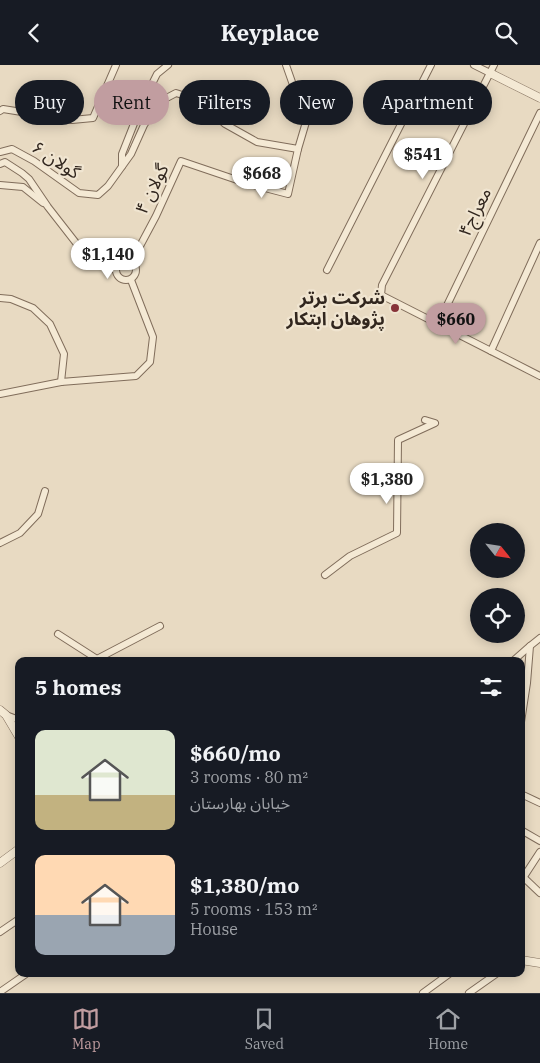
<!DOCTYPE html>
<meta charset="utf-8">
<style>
:root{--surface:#171b24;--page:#242831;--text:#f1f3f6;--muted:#9ea1a6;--line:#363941;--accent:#c19da0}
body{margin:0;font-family:"IBM Plex Serif","Noto Sans Arabic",serif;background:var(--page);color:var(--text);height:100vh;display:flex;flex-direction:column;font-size:19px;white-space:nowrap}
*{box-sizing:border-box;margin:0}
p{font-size:16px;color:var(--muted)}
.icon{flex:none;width:28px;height:28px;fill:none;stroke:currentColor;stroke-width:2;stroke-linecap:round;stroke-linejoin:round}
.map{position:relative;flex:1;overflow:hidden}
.details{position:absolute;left:15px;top:592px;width:510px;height:320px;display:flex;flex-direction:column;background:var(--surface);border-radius:10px;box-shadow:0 2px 12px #0003}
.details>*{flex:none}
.banner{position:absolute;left:15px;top:15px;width:510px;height:45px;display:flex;gap:10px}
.needle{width:32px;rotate:120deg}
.buttons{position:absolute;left:470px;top:458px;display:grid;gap:10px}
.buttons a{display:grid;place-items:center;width:55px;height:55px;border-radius:50%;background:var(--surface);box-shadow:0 2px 12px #0003;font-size:25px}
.price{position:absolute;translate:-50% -42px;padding:0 11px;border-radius:18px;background:#fff;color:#222;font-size:16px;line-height:32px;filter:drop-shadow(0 1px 2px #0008)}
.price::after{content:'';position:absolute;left:50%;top:30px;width:15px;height:11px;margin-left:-8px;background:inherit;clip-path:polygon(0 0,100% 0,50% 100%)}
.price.on{background:var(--accent);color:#111}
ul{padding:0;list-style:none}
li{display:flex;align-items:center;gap:15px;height:125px;padding:0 20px}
li span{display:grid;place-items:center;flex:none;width:140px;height:100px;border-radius:10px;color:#555}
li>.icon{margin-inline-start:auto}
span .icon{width:60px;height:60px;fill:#fffc;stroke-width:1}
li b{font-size:21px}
h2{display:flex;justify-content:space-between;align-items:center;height:60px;padding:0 20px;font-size:21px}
.pill{padding:0 18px;border-radius:22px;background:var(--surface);box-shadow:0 2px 12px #0003;font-size:18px;line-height:45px}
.pill.on{background:var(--accent);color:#111}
header{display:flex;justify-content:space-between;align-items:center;height:65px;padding:0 20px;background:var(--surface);font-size:22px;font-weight:700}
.tab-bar{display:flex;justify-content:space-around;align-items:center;height:70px;border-top:1px solid var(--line);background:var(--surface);font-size:14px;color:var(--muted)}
.tab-bar a{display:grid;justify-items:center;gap:2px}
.tab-bar .on{color:var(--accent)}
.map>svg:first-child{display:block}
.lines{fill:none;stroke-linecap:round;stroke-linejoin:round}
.minor-casing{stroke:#806d5b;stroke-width:8}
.tertiary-casing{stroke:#806d5b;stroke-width:9}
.minor{stroke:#f4e9d4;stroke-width:6}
.tertiary{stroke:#f4e9d4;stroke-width:8}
.poi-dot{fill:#873338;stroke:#f0e5d1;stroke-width:2}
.labels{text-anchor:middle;stroke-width:4.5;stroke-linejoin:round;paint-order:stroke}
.street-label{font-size:18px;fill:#31261e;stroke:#f0e5d1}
.poi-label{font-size:18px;font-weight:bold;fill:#31261e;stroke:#f0e5d1;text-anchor:end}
</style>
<header><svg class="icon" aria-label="back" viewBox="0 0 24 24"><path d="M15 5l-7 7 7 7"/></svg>Keyplace<svg class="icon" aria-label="search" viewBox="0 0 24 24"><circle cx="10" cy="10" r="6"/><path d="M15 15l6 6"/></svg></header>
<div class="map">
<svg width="540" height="928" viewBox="0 0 540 928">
<rect width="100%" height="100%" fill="#e8dac2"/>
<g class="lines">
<g class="minor-casing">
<g id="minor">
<polyline points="474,0 490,8"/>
<polyline points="494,0 382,220 381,230 540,311"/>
<polyline points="0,46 3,44 72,55 93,53 116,0"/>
<polyline points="0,87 12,84 34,96 79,128 98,130 108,121 131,89 144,60 159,37 176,28 198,35 225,59 257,77 298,84"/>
<polyline points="0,99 5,97 22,108 29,114 48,142 87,192 116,205"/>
<polyline points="122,101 122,89 141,41 157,9 168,0"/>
<polyline points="0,120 23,122 43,138"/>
<circle cx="126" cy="205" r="10"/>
<polyline points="132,196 156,151 181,96 246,118 288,129 298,84 306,57 286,0"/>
<polyline points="327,205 431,0"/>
<polyline points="0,233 11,234 33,243 50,259 64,289 61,317"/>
<polyline points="438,259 540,48"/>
<polyline points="491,286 540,178"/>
<polyline points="0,329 61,317 136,311 150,297 153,272 131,215"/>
<polyline points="0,478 20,468 38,449 45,426"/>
<polyline points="325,510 350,491 397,468 398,375 435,358 425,355"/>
<polyline points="58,569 97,594 98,596"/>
<polyline points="97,594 160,561"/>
<polyline points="513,596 530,581"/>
<polyline points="6,650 19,655"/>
<polyline points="521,657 527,618 530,581 540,573"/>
<polyline points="521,729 540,738"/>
<polyline points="521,765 540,776"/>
<polyline points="521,810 540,828"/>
<polyline points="521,816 540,787"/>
<polyline points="0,867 19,854"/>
<polyline points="0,927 26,909"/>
<polyline points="423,928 449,909"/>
<polyline points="469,928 496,909"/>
</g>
</g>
<g class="tertiary-casing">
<g id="tertiary">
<polyline points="490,8 540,33"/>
<polyline points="0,645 6,650 19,672"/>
<polyline points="0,798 19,784"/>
<polyline points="521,895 540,898"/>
</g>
</g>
<use href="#minor" class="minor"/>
<use href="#tertiary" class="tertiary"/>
</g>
<circle class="poi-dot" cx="395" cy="243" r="5"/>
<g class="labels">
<g class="street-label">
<text transform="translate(56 95) rotate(33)" y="6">گولان ۶</text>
<text transform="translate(152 124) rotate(-64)" y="6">گولان ۴</text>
<text transform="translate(475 147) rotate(-64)" y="6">معراج۴</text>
</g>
<g class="poi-label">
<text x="385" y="239">شرکت برتر<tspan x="385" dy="21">پژوهان ابتکار</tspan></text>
</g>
</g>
</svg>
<div class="buttons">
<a><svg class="needle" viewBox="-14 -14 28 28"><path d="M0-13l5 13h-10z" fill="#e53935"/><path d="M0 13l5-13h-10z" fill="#9ea1a6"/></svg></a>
<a><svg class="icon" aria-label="locate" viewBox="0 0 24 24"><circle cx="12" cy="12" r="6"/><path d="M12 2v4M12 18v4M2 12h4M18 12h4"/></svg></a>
</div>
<b class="price" style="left:423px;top:115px">$541</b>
<b class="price" style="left:262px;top:134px">$668</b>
<b class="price" style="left:108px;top:215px">$1,140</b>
<b class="price on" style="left:456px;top:280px">$660</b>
<b class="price" style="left:387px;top:440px">$1,380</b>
<div class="banner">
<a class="pill">Buy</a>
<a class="pill on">Rent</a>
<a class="pill">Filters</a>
<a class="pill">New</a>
<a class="pill">Apartment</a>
</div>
<section class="details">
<h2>5 homes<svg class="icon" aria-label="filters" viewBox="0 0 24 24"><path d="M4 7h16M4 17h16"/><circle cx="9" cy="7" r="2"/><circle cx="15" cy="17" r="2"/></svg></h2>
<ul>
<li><span style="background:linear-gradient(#dfe7d0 65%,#c2b280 0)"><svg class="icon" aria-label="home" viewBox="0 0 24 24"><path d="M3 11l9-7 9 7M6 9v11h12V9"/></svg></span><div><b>$660/mo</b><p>3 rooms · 80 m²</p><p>خیابان بهارستان</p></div></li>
<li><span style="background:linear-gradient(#ffd9b3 60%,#9aa5b1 0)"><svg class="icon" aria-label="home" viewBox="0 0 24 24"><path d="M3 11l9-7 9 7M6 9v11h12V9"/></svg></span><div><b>$1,380/mo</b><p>5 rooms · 153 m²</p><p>House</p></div></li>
</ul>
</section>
</div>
<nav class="tab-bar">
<a class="on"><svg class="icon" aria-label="map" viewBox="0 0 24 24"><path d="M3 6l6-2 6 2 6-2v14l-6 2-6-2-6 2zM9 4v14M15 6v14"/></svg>Map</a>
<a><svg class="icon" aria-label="saved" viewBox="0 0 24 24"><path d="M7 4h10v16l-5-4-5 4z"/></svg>Saved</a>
<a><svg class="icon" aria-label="home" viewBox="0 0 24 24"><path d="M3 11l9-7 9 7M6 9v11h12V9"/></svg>Home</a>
</nav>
